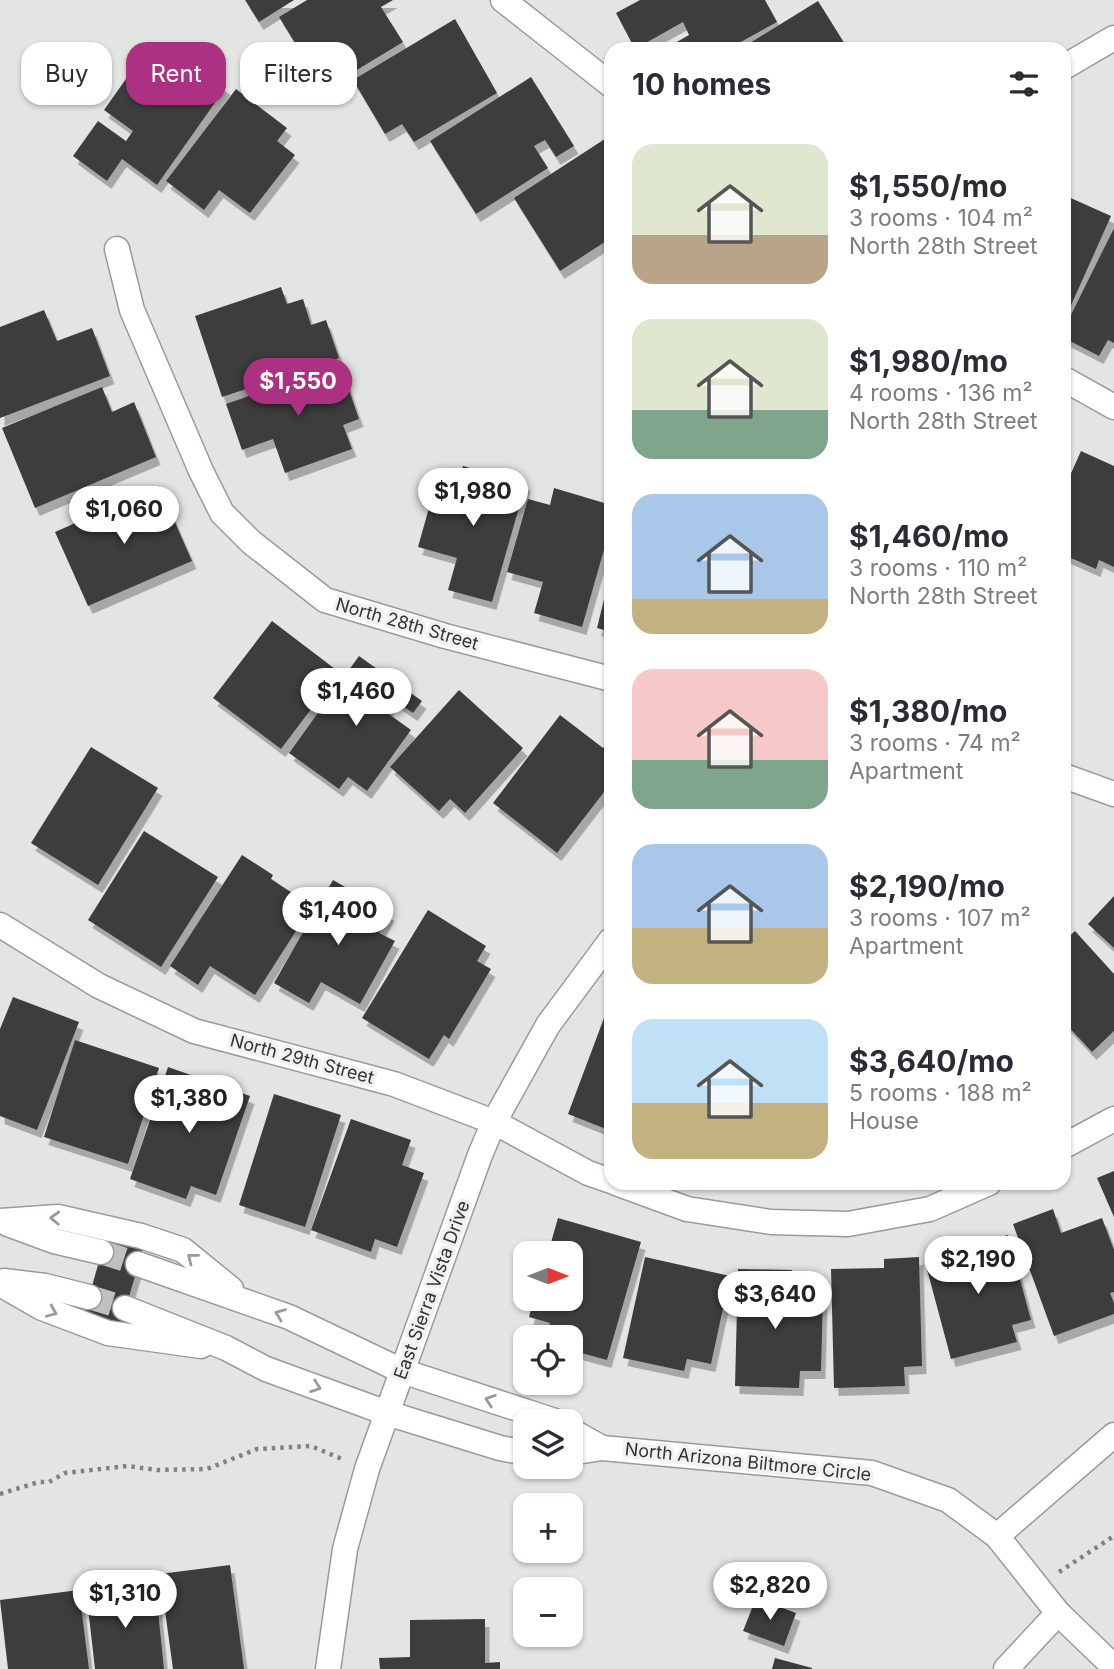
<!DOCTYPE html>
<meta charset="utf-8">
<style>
:root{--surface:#fff;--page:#f2f2f3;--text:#2b2b33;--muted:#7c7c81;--accent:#ad3182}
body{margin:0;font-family:Inter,sans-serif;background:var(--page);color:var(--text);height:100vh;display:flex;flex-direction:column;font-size:26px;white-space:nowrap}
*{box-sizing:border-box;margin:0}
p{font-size:23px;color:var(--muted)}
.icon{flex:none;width:38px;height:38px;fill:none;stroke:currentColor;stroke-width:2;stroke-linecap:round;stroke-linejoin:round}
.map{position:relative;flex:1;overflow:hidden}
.drawer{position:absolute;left:604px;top:42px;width:467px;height:1148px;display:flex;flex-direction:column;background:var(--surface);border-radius:21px;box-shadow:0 2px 5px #0004}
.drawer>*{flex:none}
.banner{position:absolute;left:21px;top:42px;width:478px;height:63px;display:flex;gap:14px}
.needle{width:46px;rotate:90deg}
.controls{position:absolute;left:513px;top:1241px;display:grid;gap:14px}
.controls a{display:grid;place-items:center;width:70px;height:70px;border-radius:14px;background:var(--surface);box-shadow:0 2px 5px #0004;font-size:35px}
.price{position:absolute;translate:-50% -60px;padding:0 16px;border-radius:24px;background:#fff;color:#222;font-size:23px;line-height:46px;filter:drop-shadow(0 2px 4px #0008)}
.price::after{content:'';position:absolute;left:50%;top:42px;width:21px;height:16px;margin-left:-10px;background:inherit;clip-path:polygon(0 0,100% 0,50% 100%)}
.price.active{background:var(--accent);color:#fff}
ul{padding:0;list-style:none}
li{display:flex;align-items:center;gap:21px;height:175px;padding:0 28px}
li span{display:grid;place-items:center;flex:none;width:196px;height:140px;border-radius:21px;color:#555}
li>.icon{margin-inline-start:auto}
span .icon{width:84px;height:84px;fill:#fffc;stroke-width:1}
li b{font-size:30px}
h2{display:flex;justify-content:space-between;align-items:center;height:84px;padding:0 28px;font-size:30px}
.chip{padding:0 24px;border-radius:21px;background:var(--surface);box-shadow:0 2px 5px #0004;font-size:24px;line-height:63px}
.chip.active{background:var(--accent);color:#fff}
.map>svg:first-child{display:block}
.building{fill:#3d3e3c;filter:url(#shadow)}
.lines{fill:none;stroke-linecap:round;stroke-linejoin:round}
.street-tunnel{stroke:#c0c1bf;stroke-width:24;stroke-dasharray:24 12;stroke-linecap:butt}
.street-casing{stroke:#999b99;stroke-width:27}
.path{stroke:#828381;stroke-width:4.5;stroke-dasharray:3.5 5;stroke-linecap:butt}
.street{stroke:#fff;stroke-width:24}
.oneway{stroke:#999998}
.labels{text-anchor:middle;stroke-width:7;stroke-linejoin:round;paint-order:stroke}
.street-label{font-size:18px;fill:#333332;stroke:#f0f2ef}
</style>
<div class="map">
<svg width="1114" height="1669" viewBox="0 0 1114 1669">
<defs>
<filter id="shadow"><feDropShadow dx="4.5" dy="8" stdDeviation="0" flood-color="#0004"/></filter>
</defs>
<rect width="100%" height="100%" fill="#e3e5e2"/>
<g class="building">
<polygon points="245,0 294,0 259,22"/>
<polygon points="307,0 393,0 381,7 403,42 324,90 279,17"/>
<polygon points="640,0 765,0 777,22 728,49 669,49 668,47 689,35 683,22 635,49 616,13"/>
<polygon points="818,1 848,49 740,49"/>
<polygon points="455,19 497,93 414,142 402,124 385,134 353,80"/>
<polygon points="175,50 226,87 157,185 122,159 107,181 73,156 98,121 126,141 133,131 104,110 145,52 165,66"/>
<polygon points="531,77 574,146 556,157 545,140 534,146 548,168 476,214 430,141"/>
<polygon points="236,89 287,128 277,141 295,155 250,213 219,190 204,210 166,181"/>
<polygon points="611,135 611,238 560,271 514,198"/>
<polygon points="1064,195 1111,216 1064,321"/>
<polygon points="1114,228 1114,343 1108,340 1099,356 1064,338 1064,329"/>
<polygon points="281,287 287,304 303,299 311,325 326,320 339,358 222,397 195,316"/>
<polygon points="44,310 57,341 92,328 110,376 0,418 0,327"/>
<polygon points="340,364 359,419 343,425 352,449 285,473 273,439 242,450 226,404"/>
<polygon points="102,387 112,412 134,402 156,457 35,508 2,428"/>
<polygon points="1081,451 1114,466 1114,567 1099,560 1096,569 1064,555 1064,489"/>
<polygon points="463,466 526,483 492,602 448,590 457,558 418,547 438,476 459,482"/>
<polygon points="159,486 192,561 88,606 55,532"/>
<polygon points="554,488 611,505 611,525 582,627 534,613 543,582 507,572 528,499 550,505"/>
<polygon points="610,575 611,575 611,632 597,628"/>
<polygon points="272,621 339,672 281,749 213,698"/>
<polygon points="359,656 422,701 413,713 394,700 386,712 411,730 367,791 348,777 339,789 289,753"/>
<polygon points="459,690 523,748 465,813 450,799 439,811 390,767"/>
<polygon points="560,715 603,748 611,738 611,783 557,853 493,803"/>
<polygon points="91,747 158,788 98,885 31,843"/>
<polygon points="144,831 218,877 161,967 88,920"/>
<polygon points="242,855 273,875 271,879 312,906 255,995 210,966 198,985 170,966"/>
<polygon points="333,880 390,913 379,933 395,941 360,1004 321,982 309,1003 274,983"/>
<polygon points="1114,896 1114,948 1088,924"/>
<polygon points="428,910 486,946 477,961 491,969 449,1039 444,1035 429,1059 362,1018"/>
<polygon points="1075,931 1114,974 1114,1031 1092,1052 1064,1022 1064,941"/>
<polygon points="13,997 79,1022 37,1130 0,1116 0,1029"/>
<polygon points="607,1010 611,1012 611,1131 568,1114"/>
<polygon points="75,1040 159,1068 128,1164 44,1137"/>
<polygon points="168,1067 250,1096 216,1195 191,1186 186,1199 130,1179"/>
<polygon points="274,1094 341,1115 305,1227 239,1205"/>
<polygon points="351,1119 411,1140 402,1165 424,1173 397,1247 375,1239 371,1252 311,1230"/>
<polygon points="1114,1171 1114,1217 1097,1178"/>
<polygon points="1053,1209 1061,1233 1102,1218 1114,1250 1114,1292 1110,1293 1114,1303 1114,1314 1054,1336 1013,1224"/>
<polygon points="558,1218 641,1242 607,1360 570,1350 570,1337 546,1337 550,1323 529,1317 534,1298 570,1298 570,1253 548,1253"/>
<polygon points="1008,1235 1031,1320 1012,1325 1017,1342 951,1359 924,1258"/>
<polygon points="106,1237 143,1248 121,1325 84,1314"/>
<polygon points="645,1257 730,1276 711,1364 687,1359 684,1371 623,1358"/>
<polygon points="919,1257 922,1366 904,1367 905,1386 834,1388 831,1269 884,1268 884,1259"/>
<polygon points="738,1269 792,1270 791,1297 823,1298 821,1371 800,1371 799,1388 735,1386"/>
<polygon points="230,1565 244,1669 173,1669 160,1574"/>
<polygon points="120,1586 121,1594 156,1591 164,1669 95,1669 86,1590"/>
<polygon points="79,1590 89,1669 8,1669 0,1600"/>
<polygon points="756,1598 796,1613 784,1646 743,1631"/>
<polygon points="485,1619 485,1663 500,1662 500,1669 380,1669 379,1658 410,1657 410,1620"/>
<polygon points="775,1658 812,1668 812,1669 772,1669"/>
</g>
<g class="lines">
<g class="street-tunnel">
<polyline points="101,1252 138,1264"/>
<polyline points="89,1297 125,1308"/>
</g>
<g class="street-casing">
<g id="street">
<polyline points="503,0 611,85"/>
<polyline points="1064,67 1114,38"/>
<polyline points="117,249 132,310 201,471 222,513 251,542 325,600 445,636 611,679"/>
<polyline points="1064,379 1114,407"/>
<polyline points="1064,776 1114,794"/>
<polyline points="0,925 99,986 194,1031 394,1084 494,1122 588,1173 611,1181"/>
<polyline points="1064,1146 1114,1119"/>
<polyline points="616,1183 687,1209 771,1222 848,1224 930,1209 989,1183"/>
<polyline points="1,1221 58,1217 141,1236 183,1250 231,1289"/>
<polyline points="8,1224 54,1241 101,1252"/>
<polyline points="138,1264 289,1317 402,1371 555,1421"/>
<polyline points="4,1281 45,1286 89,1297"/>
<polyline points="0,1284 42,1308 108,1333 201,1346"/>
<polyline points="125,1308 226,1348 266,1369 387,1413 500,1448 525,1453"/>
<polyline points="570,1430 602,1448"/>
<polyline points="570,1453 602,1448 872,1473 948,1500 997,1536 1058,1613 1114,1667"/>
<polyline points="997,1536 1114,1435"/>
<polyline points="328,1669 345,1549 367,1469 480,1155 494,1122 548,1025 611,940"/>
<polyline points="1006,1669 1058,1613"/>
</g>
</g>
<g class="path">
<polyline points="0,1494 39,1482 49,1482 65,1473 127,1466 157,1470 207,1469 257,1449 311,1446 342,1459"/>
<polyline points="1059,1572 1114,1536"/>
</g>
<use href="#street" class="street"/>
</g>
<defs><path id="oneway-chevron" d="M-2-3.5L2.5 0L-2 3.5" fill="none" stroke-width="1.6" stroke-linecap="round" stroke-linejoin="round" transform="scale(1.75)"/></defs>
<g class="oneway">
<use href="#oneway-chevron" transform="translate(55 1218) rotate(-178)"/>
<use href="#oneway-chevron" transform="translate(192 1258) rotate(-142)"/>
<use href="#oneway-chevron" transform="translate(52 1312) rotate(23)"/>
<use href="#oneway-chevron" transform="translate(280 1314) rotate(-159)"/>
<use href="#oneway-chevron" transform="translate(316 1387) rotate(20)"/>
<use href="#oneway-chevron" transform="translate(490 1400) rotate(-161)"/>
</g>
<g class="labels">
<g class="street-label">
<text transform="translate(407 624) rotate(16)" y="6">North 28th Street</text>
<text transform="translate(302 1059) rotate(15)" y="6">North 29th Street</text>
<text transform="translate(432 1290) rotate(-70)" y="6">East Sierra Vista Drive</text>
<text transform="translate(748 1462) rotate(6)" y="6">North Arizona Biltmore Circle</text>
</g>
</g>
</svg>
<div class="controls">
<a><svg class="needle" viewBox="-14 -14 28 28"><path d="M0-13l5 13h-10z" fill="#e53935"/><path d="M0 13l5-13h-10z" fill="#7c7c81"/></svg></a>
<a><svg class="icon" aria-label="locate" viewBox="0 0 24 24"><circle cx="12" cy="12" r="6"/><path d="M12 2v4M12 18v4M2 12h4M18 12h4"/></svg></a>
<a><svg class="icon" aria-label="layers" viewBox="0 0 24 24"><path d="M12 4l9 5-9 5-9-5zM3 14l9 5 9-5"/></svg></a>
<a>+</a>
<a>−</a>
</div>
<b class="price active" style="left:298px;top:418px">$1,550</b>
<b class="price" style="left:473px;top:528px">$1,980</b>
<b class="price" style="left:124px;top:546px">$1,060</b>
<b class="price" style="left:356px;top:728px">$1,460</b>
<b class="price" style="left:338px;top:947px">$1,400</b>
<b class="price" style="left:189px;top:1135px">$1,380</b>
<b class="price" style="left:978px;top:1296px">$2,190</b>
<b class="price" style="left:775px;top:1331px">$3,640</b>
<b class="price" style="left:770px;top:1622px">$2,820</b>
<b class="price" style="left:125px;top:1630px">$1,310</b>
<div class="banner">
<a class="chip">Buy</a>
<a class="chip active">Rent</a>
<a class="chip">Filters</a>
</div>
<section class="drawer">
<h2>10 homes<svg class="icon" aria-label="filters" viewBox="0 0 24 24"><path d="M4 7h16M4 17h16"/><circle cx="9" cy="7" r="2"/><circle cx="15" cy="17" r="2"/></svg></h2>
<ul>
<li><span style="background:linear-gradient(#dfe7d0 65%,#b9a48a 0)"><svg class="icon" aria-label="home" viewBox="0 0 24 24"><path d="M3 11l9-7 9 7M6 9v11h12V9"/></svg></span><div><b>$1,550/mo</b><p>3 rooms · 104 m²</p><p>North 28th Street</p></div></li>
<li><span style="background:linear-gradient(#dfe7d0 65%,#7fa58c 0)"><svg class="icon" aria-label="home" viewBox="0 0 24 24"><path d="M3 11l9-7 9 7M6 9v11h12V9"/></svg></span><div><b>$1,980/mo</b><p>4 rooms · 136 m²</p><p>North 28th Street</p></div></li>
<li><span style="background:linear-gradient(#a9c7e8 75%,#c2b280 0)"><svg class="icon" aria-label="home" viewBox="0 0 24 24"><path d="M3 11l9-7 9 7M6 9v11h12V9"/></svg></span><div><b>$1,460/mo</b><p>3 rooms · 110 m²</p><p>North 28th Street</p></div></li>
<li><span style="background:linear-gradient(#f6c9c9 65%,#7fa58c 0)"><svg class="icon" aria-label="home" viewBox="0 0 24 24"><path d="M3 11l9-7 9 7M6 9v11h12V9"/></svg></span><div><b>$1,380/mo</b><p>3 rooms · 74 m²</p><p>Apartment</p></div></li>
<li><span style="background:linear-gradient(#a9c7e8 60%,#c2b280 0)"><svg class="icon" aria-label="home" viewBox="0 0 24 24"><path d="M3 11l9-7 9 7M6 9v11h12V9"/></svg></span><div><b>$2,190/mo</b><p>3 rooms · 107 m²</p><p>Apartment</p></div></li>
<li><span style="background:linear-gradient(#bfe0f5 60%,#c2b280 0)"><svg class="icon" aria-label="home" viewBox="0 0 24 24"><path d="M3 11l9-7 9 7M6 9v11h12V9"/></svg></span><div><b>$3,640/mo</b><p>5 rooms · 188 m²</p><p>House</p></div></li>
</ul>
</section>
</div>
